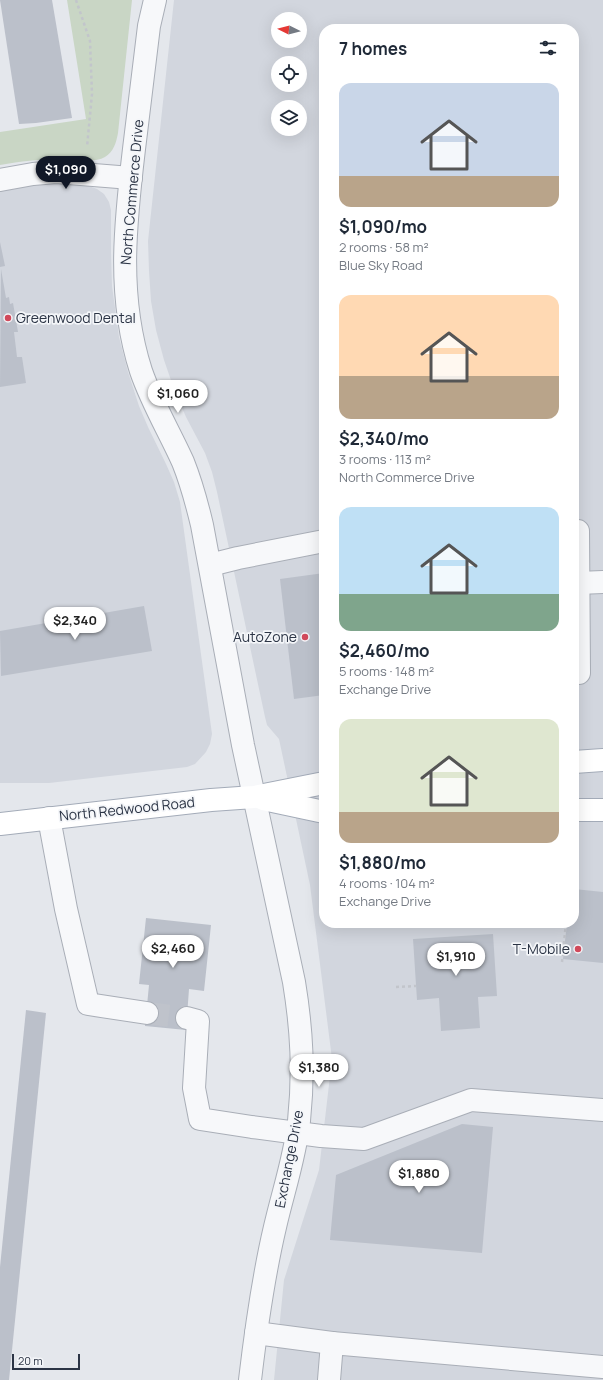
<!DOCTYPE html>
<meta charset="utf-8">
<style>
:root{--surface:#fff;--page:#f2f2f3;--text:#1f2937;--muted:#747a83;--accent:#111827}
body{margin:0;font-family:Manrope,sans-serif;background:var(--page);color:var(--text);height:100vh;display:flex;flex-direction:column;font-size:15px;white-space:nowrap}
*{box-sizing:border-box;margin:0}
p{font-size:13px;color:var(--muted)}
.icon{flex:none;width:22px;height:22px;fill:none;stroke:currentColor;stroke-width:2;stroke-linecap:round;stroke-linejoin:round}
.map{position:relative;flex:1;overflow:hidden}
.details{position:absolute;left:319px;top:24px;width:260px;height:904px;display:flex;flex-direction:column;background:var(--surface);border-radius:16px;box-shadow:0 4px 16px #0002}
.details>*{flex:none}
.needle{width:26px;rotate:276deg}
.controls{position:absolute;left:271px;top:12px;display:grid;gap:8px}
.controls a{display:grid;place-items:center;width:36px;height:36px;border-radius:50%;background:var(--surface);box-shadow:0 4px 16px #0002;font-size:20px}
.scale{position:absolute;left:12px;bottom:10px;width:68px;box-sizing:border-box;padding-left:4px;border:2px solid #2b3445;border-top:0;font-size:11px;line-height:14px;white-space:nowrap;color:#2b3445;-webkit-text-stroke:3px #f4f6f9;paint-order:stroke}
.price{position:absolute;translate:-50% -34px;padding:0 9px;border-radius:14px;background:#fff;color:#222;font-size:13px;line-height:26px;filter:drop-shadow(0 1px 2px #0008)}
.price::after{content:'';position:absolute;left:50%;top:24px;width:12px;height:9px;margin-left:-6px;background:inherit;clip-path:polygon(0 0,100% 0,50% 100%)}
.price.on{background:var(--accent);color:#fff}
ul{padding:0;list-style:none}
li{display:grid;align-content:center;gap:8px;height:212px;padding:0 20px}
li span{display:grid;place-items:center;height:124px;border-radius:12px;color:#555}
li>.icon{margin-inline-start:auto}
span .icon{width:72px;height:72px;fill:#fffc;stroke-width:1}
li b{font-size:17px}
h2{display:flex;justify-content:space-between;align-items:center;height:48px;padding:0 20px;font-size:17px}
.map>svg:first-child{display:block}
.built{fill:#d2d6de;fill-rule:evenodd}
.green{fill:#c9d6c5}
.building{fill:#bbc0ca}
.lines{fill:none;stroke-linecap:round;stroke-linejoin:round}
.minor-tunnel{stroke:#bfc3cb;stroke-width:22;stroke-dasharray:22 11;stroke-linecap:butt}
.minor-casing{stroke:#a9aeb7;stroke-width:24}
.major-casing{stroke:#a3abb8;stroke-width:24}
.path{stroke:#c2c5cb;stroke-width:2.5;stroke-dasharray:3 3;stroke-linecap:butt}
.minor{stroke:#f7f8fa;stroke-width:22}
.major{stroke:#fff;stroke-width:22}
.poi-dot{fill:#d1495b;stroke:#f4f6f9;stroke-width:1.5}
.labels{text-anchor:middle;stroke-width:3.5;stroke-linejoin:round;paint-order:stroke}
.street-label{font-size:14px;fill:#2b3445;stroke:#f4f6f9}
.poi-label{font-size:14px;fill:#2b3445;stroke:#f4f6f9;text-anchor:end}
</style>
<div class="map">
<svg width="603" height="1380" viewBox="0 0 603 1380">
<rect width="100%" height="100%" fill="#e4e7ec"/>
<g class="built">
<path d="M174 0H603V1380H274L284 1280 319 1170 332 1059 310 885 279 739 267 725 265 717 217 492 212 472 205 453 186 417 174 389 164 360 156 330 151 301 149 271 148 241ZM278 19H300V41H278ZM324 29H574V923H324ZM278 63H300V85H278ZM278 107H300V129H278Z"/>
<polygon points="46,183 69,183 89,186 97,189 104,194 109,202 111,210 111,253 112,286 119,337 128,372 139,406 148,427 166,464 174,482 180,502 212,734 210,744 206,752 195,764 187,767 49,783 0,783 0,190"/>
</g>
<path class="green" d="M67 0H132L118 133C116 143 114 151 105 157 98 161 88 161 81 160 52 158 28 160 0 165V132L86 119Z"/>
<g class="building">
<polygon points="0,0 52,0 72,118 36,123 19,124"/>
<polygon points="0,242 5,266 0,267"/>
<polygon points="1,269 6,298 9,297 10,304 13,303 18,332 14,332 17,357 22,357 26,383 0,387"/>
<polygon points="324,573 324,695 294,699 280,579"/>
<polygon points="144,606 152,651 1,676 0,631"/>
<polygon points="574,889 603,892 603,963 563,959 567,923 574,923"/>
<polygon points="146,918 211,925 204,991 189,989 186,1030 145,1026 149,985 139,984"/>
<polygon points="493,934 497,996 478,997 480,1028 441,1031 439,998 417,1000 413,939"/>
<polygon points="26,1010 46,1013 9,1380 0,1380 0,1267"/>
<polygon points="462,1124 493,1127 482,1253 330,1240 336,1175"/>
</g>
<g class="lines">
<polyline class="minor-tunnel" points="147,1013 187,1018"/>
<g class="minor-casing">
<g id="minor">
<path d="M155 0 149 26C144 67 139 108 134 149 125 225 117 296 141 371 152 403 169 431 183 462 191 482 197 504 202 525L243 745 294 982C302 1031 304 1072 299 1121 295 1157 283 1192 275 1227 263 1278 256 1329 250 1380"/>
<polyline points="0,180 33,174 56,172 131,178"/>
<polyline points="210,565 238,558 324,541"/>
<polyline points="578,583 603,582"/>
<polyline points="574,673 579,673 578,531"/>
<polyline points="49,818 66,909 88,1004 147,1013"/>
<polyline points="187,1018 198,1021 194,1088 200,1119 252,1127 321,1136 364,1139 471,1100 603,1110"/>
<polyline points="256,1333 332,1343"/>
<polyline points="329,1380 332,1343 603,1367"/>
</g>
</g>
<g class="major-casing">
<g id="major">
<polyline points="574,762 603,760"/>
<polyline points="263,799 324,812"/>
<polyline points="574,810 603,810"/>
<polyline points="0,824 211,800 254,797 324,783"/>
</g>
</g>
<g class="path">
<polyline points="76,0 90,41 92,94 87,147"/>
<polyline points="562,962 566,923"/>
<polyline points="396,987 416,986"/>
</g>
<use href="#minor" class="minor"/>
<use href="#major" class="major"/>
</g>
<g class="poi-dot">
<circle cx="8" cy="318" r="4"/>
<circle cx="305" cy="637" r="4"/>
<circle cx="578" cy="949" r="4"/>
</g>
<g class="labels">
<g class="street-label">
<text transform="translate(132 192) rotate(-85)" y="5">North Commerce Drive</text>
<text transform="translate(127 809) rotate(-6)" y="5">North Redwood Road</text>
<text transform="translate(289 1159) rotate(-79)" y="5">Exchange Drive</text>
</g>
<g class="poi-label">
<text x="16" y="323" text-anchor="start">Greenwood Dental</text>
<text x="297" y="642">AutoZone</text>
<text x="570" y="954">T-Mobile</text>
</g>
</g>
</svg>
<div class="controls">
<a><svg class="needle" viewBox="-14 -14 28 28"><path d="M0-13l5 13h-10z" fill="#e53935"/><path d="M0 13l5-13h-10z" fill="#747a83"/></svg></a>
<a><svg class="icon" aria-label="locate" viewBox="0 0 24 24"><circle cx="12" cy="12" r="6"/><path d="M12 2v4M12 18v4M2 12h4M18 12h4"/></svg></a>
<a><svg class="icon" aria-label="layers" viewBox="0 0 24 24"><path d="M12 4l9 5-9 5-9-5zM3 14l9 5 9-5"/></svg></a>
</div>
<div class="scale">20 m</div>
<b class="price on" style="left:66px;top:190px">$1,090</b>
<b class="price" style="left:178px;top:414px">$1,060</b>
<b class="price" style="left:75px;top:641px">$2,340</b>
<b class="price" style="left:173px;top:969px">$2,460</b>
<b class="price" style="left:456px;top:977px">$1,910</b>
<b class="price" style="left:319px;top:1088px">$1,380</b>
<b class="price" style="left:419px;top:1194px">$1,880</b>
<section class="details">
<h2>7 homes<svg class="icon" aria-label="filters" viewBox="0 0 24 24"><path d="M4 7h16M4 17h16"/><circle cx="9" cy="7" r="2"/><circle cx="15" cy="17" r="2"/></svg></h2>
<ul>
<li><span style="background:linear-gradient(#c9d6e8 75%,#b9a48a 0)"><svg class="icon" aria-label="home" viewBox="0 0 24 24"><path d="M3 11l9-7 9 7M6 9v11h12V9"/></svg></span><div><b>$1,090/mo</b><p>2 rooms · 58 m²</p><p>Blue Sky Road</p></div></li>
<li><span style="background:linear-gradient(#ffd9b3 65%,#b9a48a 0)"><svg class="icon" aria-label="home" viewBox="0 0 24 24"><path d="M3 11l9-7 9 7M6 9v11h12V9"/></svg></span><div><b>$2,340/mo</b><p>3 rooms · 113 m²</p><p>North Commerce Drive</p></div></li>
<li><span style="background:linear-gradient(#bfe0f5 70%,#7fa58c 0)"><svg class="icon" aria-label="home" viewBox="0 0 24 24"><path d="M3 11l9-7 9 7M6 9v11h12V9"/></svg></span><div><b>$2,460/mo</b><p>5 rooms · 148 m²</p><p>Exchange Drive</p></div></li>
<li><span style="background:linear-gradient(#dfe7d0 75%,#b9a48a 0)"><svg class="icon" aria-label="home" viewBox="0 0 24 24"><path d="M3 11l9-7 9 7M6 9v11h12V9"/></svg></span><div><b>$1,880/mo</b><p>4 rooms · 104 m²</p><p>Exchange Drive</p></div></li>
</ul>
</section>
</div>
